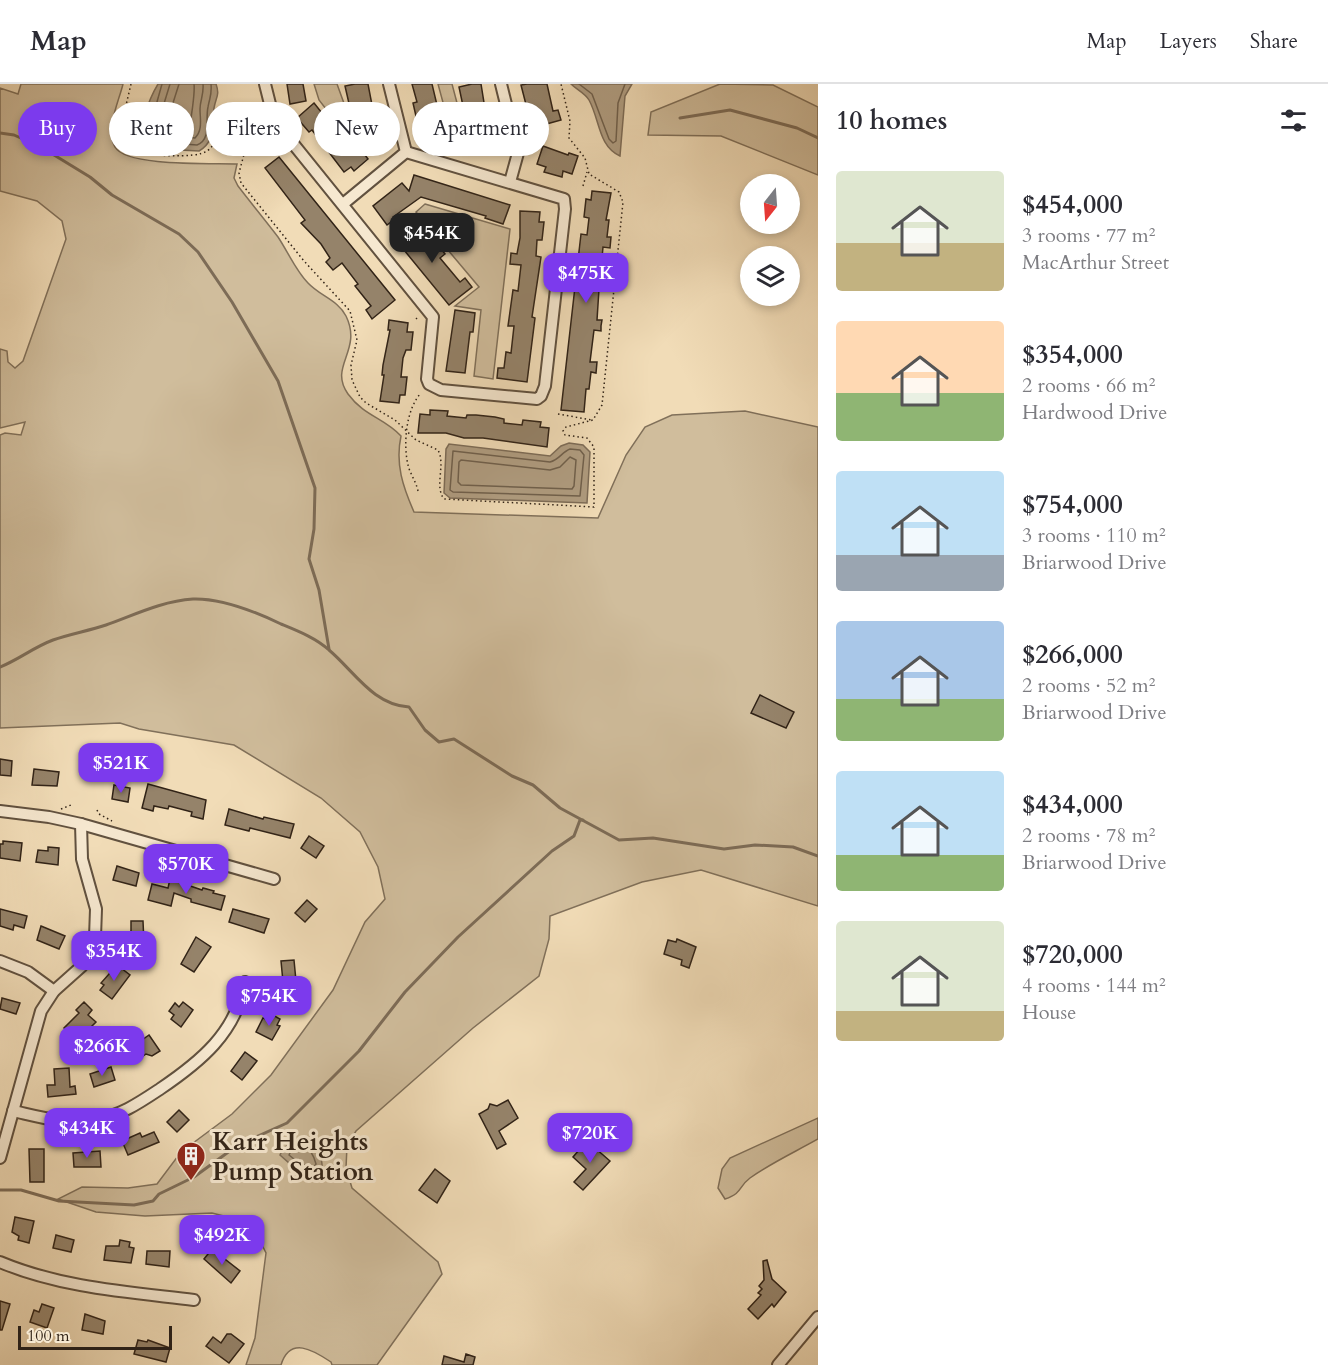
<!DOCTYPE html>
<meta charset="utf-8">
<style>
:root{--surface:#fff;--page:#f7f7f7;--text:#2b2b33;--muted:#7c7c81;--line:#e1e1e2;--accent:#7c3aed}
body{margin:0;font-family:Cardo,serif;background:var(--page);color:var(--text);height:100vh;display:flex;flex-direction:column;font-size:22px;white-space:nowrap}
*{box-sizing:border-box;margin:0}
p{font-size:20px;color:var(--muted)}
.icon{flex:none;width:33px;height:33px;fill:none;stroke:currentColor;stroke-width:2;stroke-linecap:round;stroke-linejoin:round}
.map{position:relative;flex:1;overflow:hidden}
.details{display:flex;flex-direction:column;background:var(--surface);width:510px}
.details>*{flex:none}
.guide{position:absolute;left:18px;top:18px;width:570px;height:54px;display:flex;gap:12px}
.needle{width:39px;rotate:197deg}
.fabs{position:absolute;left:740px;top:90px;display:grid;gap:12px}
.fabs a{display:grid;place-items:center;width:60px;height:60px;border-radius:50%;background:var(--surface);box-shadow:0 3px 9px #0003;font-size:30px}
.scale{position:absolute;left:18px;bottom:15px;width:154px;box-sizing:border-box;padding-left:6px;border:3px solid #312317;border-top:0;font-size:16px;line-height:21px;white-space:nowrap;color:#312317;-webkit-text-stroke:4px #f6e8d0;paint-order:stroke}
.price{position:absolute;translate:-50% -51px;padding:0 14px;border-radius:12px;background:var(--accent);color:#fff;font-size:20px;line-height:39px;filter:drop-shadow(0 2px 3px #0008)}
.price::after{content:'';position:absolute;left:50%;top:36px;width:18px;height:14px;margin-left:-9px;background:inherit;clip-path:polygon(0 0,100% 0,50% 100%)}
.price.selected{background:#222;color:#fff}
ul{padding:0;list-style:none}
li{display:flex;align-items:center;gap:18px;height:150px;padding:0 18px}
li span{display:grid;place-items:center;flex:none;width:168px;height:120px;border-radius:6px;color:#555}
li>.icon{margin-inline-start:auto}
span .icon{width:72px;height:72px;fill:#fffc;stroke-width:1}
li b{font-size:26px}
h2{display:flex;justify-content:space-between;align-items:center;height:72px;padding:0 18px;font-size:26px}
.tag{padding:0 21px;border-radius:27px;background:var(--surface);box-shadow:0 3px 9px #0003;font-size:21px;line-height:54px}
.tag.selected{background:var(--accent);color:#fff}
header{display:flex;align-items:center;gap:36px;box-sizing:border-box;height:84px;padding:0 30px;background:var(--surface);border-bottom:2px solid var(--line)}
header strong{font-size:28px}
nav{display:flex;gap:33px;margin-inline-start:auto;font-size:21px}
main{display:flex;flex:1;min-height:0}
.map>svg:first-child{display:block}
.green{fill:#d0bd9c;stroke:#80705a;stroke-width:1.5}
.water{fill:#b09d81;stroke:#7d6c57;stroke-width:1.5}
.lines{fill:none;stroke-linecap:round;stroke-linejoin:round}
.shore{stroke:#70604c;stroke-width:1.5}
.stream{stroke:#7d6c57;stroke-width:3}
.building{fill:#95836a;stroke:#312317;stroke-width:1.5}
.street-casing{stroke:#61513f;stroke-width:14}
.path{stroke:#312317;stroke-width:1.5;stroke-dasharray:1.5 3;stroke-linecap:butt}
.street{stroke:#f6e8d0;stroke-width:10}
.labels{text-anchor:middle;stroke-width:6;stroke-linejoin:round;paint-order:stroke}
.poi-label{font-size:26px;font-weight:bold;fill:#312317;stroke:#f6e8d0;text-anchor:start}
</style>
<header>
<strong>Map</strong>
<nav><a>Map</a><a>Layers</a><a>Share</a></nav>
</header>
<main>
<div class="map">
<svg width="818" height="1281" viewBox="0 0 818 1281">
<rect width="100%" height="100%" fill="#f1dcb7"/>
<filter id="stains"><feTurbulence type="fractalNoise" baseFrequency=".00333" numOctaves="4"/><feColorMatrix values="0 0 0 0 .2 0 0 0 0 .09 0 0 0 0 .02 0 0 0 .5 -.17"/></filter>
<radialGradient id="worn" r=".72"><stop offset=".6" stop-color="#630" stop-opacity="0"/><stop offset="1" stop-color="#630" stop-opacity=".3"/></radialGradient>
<g class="green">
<path d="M21 0H123C119 17 105 46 115 63 126 83 213 79 237 80L234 94 238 102C251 119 265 136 278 153 288 168 296 187 308 199 320 212 338 216 346 232 363 267 328 282 348 310 365 333 383 333 401 352 395 380 403 403 414 428L598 434 626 371 645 343 672 331 745 327 818 343V822L701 786 642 798 550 832 549 855 539 892 473 944 356 1047 347 1062 346 1084 352 1104 438 1178 442 1190 377 1281H332L331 1278C313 1266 290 1252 281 1281H246L255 1254 266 1169 251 1139 212 1129 145 1132 96 1128 58 1115 82 1103 128 1104 157 1100 181 1068 232 1030 271 991 333 906 365 838 385 815 378 783 360 748 321 714 234 661 139 645 120 639 0 644V351L5 349 21 351 25 338 0 344V265L7 267 8 278 15 284 23 277 66 155 62 137 37 117 0 107V4L18 10Z"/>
<polygon points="314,0 337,0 354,47 346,51 319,16"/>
<polygon points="438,0 452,0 470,68 455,63"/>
<polygon points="720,0 773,1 818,23 818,91 721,52 648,51 651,28"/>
<polygon points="425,120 510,145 493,295 474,292 481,226 455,222 479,203 416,128"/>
<path d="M818 1034V1055C795 1068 771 1079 750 1094 738 1103 743 1109 725 1115L718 1104 722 1085 730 1074Z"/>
</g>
<g class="water">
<path d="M158 0H216C220 11 216 13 214 24 213 30 215 27 215 33 216 46 210 61 199 67L142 64C135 50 150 13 158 0Z"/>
<path d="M571 0H632L625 12 620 72C598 62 600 36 589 16 585 9 577 6 571 0Z"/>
<polygon points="569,359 583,361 590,368 587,419 450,414 444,409 446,365 449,360 550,372 561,362"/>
<path d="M304 1056 312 1058C318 1068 325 1078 321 1089L297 1086 280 1071C284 1060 294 1057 304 1056Z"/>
</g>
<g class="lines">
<g class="shore">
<path d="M162 0 146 57 197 61C212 55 205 36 208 23 210 12 212 11 211 0"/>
<path d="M170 0 155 49 195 54C203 46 200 35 200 25 200 16 204 11 203 0"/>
<path d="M179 0 166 41 169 43 188 45C191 40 195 8 194 0"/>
<polyline points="579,0 592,10 609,55 613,59 616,57 618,19 625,0"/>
<path d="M570 365 580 366 584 371 580 412 453 408 450 406 453 367 550 378C559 376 562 368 570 365Z"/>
<polygon points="570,373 576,376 574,402 572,405 461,401 458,398 459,378 461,376 550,386 560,383"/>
<path d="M303 1062C311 1065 314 1072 316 1080L314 1083 300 1080 289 1071 292 1065Z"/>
</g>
<g class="stream">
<polyline points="680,34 730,26 797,44 818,54"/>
<polyline points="0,49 14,51 41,63 90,93 112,111 179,150 198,168 232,218 278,297 315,404 314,445 309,475 319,506 329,565"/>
<path d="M0 583C18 576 34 563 53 556 70 550 88 547 106 541 134 531 162 517 193 515 223 514 256 528 281 540 298 547 316 554 329 566 354 587 373 621 409 623L425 646 439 658 454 655 512 692 533 701 560 724 619 756 653 754 724 765 755 761 793 763 818 772"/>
<polyline points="0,1106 21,1106 59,1117 134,1121 153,1117 159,1110 194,1093 238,1061 287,1039 359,967 405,908 458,853 552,767 574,752 580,736 583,736"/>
</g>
</g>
<g class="building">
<polygon points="287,0 303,0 306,17 290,20"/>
<polygon points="355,0 368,0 372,21 375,21 377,31 353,37 345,2"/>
<polygon points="412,0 432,0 441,38 443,37 446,48 421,54 413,19 417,18"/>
<polygon points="472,0 481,0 486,31 497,64 475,69 470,35 466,21 463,22 459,3"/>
<polygon points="527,0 547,0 553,27 558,26 561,36 532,44 521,1"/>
<polygon points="314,19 326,34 323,36 336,52 330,56 340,69 352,60 347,61 378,35 383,53 365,57 372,65 365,71 368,75 354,87 351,83 344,88 312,46 309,48 297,34"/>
<polygon points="543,62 568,71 569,69 578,72 572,90 563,87 562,93 544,88 546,83 537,80"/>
<polygon points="279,73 395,216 372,235 366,226 371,222 355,202 358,200 342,179 333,186 326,178 330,174 321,160 301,139 305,136 265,84"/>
<polygon points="414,91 510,121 503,140 485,134 486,132 421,113 393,133 395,135 387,141 373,122 402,99 409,107"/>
<polygon points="592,107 611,109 606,136 609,136 607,153 611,153 610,164 603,163 600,195 606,195 606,201 605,206 599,205 597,236 602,236 601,242 601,247 594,246 590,278 597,278 596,289 591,288 589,305 586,305 584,328 561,326 581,150 587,151 589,134 584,133 586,115 591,116"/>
<polygon points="520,127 540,128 539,138 544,138 542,156 537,156 536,172 541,173 532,233 535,234 527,298 497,294 498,284 504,284 506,268 511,269 514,242 508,242 513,206 518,207 521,181 510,180 511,169 517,170 520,154"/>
<polygon points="415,140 434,164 438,161 445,170 440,174 460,198 465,194 472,203 449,221 395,155"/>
<polygon points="455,226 475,229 473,248 470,248 465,289 446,287"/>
<polygon points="389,236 408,239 407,248 413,248 411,266 406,266 403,274 401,293 407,293 405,311 400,311 399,319 380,317 384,291 382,291 383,281 390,246 388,246"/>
<polygon points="430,326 448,327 447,332 466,334 467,331 476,331 495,333 504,335 504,339 522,341 523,336 541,338 540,343 549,344 547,363 483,354 464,354 446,349 418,349 420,330 430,331"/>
<polygon points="760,611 794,628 786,644 751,629"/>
<polygon points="0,675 12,677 11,692 0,691"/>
<polygon points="34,685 59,688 57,702 32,701"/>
<polygon points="148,700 206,716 203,735 191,732 192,728 169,722 168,725 154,722 153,727 142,724"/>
<polygon points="114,701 130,704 128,718 112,715"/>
<polygon points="229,725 263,735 264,733 294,740 290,754 250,744 249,747 225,741"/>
<polygon points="309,752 324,762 316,774 301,764"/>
<polygon points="3,757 22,759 20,777 0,774 0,760 3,760"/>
<polygon points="48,763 59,764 58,781 36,778 38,766 48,767"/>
<polygon points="117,782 139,789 136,802 113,796"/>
<polygon points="170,795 202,806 203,804 214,807 213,809 225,812 221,826 191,818 191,815 174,809 171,822 148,816 152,800 168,804"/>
<polygon points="307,816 317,825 305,838 295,829"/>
<polygon points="0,825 27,832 24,844 14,841 13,846 0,842"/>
<polygon points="233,825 269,835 264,849 229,838"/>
<polygon points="131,837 143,837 144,860 126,861 126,851 131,847"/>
<polygon points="41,842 65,852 59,865 37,856"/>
<polygon points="196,853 211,863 194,888 181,880"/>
<polygon points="677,855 696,863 689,884 681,881 682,876 664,870 668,856 676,858"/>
<polygon points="294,876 296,897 283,898 281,877"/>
<polygon points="117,881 130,891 112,915 100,906 104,901 101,899"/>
<polygon points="2,914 20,919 16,930 0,925"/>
<polygon points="84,918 92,926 88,931 96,938 90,944 93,947 85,955 82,953 78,956 64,944 79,929 76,926"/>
<polygon points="183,918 193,926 181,943 171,935 174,931 169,927 175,919 179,923"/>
<polygon points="269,929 280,935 277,941 280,942 272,956 256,948 263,934 266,935"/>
<polygon points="149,951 160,967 152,972 146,970 139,975 131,964"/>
<polygon points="245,968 257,977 242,996 231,987"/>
<polygon points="111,983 115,996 94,1003 90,990"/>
<polygon points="69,984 70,1003 75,1002 76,1010 48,1013 47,1001 55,1001 54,985"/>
<polygon points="508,1016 518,1034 499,1047 506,1060 497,1065 479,1030 488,1025 490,1020 497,1022"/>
<polygon points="179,1026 189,1036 177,1048 167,1038"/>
<polygon points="154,1048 159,1058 128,1071 122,1057 140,1049 142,1053"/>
<polygon points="587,1057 610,1077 583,1106 574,1098 586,1085 573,1073"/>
<polygon points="29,1065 44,1065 44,1098 30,1098"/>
<polygon points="100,1067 101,1083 74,1083 73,1069"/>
<polygon points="435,1085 450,1097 437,1119 419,1106"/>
<polygon points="15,1133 34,1137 29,1159 18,1156 19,1152 12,1148"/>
<polygon points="56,1151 74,1156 71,1168 53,1164"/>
<polygon points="120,1156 130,1158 129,1163 134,1164 131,1179 104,1176 106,1162 119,1162"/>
<polygon points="212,1165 240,1187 231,1199 204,1175"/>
<polygon points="147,1167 170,1167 169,1183 146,1180"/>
<polygon points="767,1176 772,1195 786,1208 774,1223 772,1220 758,1235 748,1225 761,1211 758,1209 762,1205 759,1202 764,1196 763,1177"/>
<polygon points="0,1217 10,1220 2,1246 0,1246"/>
<polygon points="42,1220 54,1224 47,1244 30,1238 34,1226 39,1228"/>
<polygon points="85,1230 105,1237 103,1250 82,1246"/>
<polygon points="227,1250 231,1250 244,1260 229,1279 206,1262 213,1253 221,1259"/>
<polygon points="138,1256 147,1258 148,1256 170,1264 166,1278 134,1270"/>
<polygon points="466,1270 475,1273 473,1281 442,1281 444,1272 464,1278"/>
</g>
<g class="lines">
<g class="street-casing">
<g id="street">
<polyline points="265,0 274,36 433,233 427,295 429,300 441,306 537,315 541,312 545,302 565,125 564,115 406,68"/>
<polyline points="501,0 518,69 510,98"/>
<polyline points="343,120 406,68 389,0"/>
<polyline points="0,727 49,733 81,740 274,795"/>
<polyline points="0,877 28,888 54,907"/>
<path d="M13 1027C40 1033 66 1041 94 1036 120 1032 139 1019 160 1005 200 978 236 949 245 898"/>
<polyline points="0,1074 41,927 54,907 82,882 95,853 96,825 82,775 81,740"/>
<path d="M0 1178C62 1204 128 1208 194 1216"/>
<polyline points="778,1281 818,1233"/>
</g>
</g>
<g class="path">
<path d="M131 0 120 47C122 55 125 62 133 66 145 72 196 75 207 67 220 58 217 42 223 29L231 24 238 28 247 59 239 89 241 99 304 177 350 227 357 256 351 281 352 296 360 313 366 319 395 336 416 356 438 366C446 381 434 402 444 415L594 423V363L587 354 565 351 563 347 566 343 593 336 602 321 623 118 619 108 589 90 585 74 569 54 570 37 561 0"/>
<polyline points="583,102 587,88"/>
<polyline points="416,234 417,235"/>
<polyline points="558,330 592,336"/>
<path d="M418 407C416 397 410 390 408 381 403 360 406 325 421 309"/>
<polyline points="61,725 71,721"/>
<polyline points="97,726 99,730 112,737"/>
</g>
<use href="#street" class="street"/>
</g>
<defs>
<g id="building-pin" transform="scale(1.5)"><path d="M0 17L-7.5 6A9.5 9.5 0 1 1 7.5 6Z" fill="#8f2418" stroke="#f6e8d0"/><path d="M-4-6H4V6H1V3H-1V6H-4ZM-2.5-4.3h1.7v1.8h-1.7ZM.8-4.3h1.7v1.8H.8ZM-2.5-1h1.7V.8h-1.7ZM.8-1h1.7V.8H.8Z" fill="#fff"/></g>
</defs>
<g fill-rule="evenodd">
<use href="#building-pin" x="191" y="1072"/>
</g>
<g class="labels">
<g class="poi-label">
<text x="212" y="1066">Karr Heights<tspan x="212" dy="30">Pump Station</tspan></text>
</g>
</g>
<rect width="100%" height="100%" filter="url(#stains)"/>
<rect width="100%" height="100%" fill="url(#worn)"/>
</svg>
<div class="fabs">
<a><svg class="needle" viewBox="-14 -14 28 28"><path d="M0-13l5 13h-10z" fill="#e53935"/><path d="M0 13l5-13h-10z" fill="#7c7c81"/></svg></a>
<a><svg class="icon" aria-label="layers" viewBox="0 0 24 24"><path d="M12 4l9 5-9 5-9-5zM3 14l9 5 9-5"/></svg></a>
</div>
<div class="scale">100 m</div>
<b class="price selected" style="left:432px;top:180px">$454K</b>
<b class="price" style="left:586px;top:220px">$475K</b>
<b class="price" style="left:121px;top:710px">$521K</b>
<b class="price" style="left:186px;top:811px">$570K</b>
<b class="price" style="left:114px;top:898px">$354K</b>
<b class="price" style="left:269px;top:943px">$754K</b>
<b class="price" style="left:102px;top:993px">$266K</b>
<b class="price" style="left:87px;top:1075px">$434K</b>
<b class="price" style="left:590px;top:1080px">$720K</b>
<b class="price" style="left:222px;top:1182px">$492K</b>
<div class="guide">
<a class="tag selected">Buy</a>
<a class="tag">Rent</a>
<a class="tag">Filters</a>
<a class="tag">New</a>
<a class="tag">Apartment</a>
</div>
</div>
<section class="details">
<h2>10 homes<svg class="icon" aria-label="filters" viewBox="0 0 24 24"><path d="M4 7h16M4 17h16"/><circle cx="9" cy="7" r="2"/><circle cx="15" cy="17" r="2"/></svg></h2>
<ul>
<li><span style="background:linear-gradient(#dfe7d0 60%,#c2b280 0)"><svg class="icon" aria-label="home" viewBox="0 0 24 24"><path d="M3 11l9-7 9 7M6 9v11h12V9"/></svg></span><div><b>$454,000</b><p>3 rooms · 77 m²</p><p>MacArthur Street</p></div></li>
<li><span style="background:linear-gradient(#ffd9b3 60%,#8fb573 0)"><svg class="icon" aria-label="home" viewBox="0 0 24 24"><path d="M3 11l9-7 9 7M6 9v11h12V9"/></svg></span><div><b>$354,000</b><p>2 rooms · 66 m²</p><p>Hardwood Drive</p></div></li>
<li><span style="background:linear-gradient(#bfe0f5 70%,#9aa5b1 0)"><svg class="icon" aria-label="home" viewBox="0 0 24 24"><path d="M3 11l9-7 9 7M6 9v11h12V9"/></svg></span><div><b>$754,000</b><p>3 rooms · 110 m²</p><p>Briarwood Drive</p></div></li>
<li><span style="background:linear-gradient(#a9c7e8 65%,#8fb573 0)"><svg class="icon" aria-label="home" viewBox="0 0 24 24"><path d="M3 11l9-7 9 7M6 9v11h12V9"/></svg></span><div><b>$266,000</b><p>2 rooms · 52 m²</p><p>Briarwood Drive</p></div></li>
<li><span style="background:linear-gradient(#bfe0f5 70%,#8fb573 0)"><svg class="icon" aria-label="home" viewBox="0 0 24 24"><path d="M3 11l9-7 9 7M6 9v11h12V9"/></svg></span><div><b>$434,000</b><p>2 rooms · 78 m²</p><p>Briarwood Drive</p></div></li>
<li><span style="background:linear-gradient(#dfe7d0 75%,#c2b280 0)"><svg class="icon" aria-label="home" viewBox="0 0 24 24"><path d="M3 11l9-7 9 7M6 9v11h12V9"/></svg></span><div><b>$720,000</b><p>4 rooms · 144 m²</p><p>House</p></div></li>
</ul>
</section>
</main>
